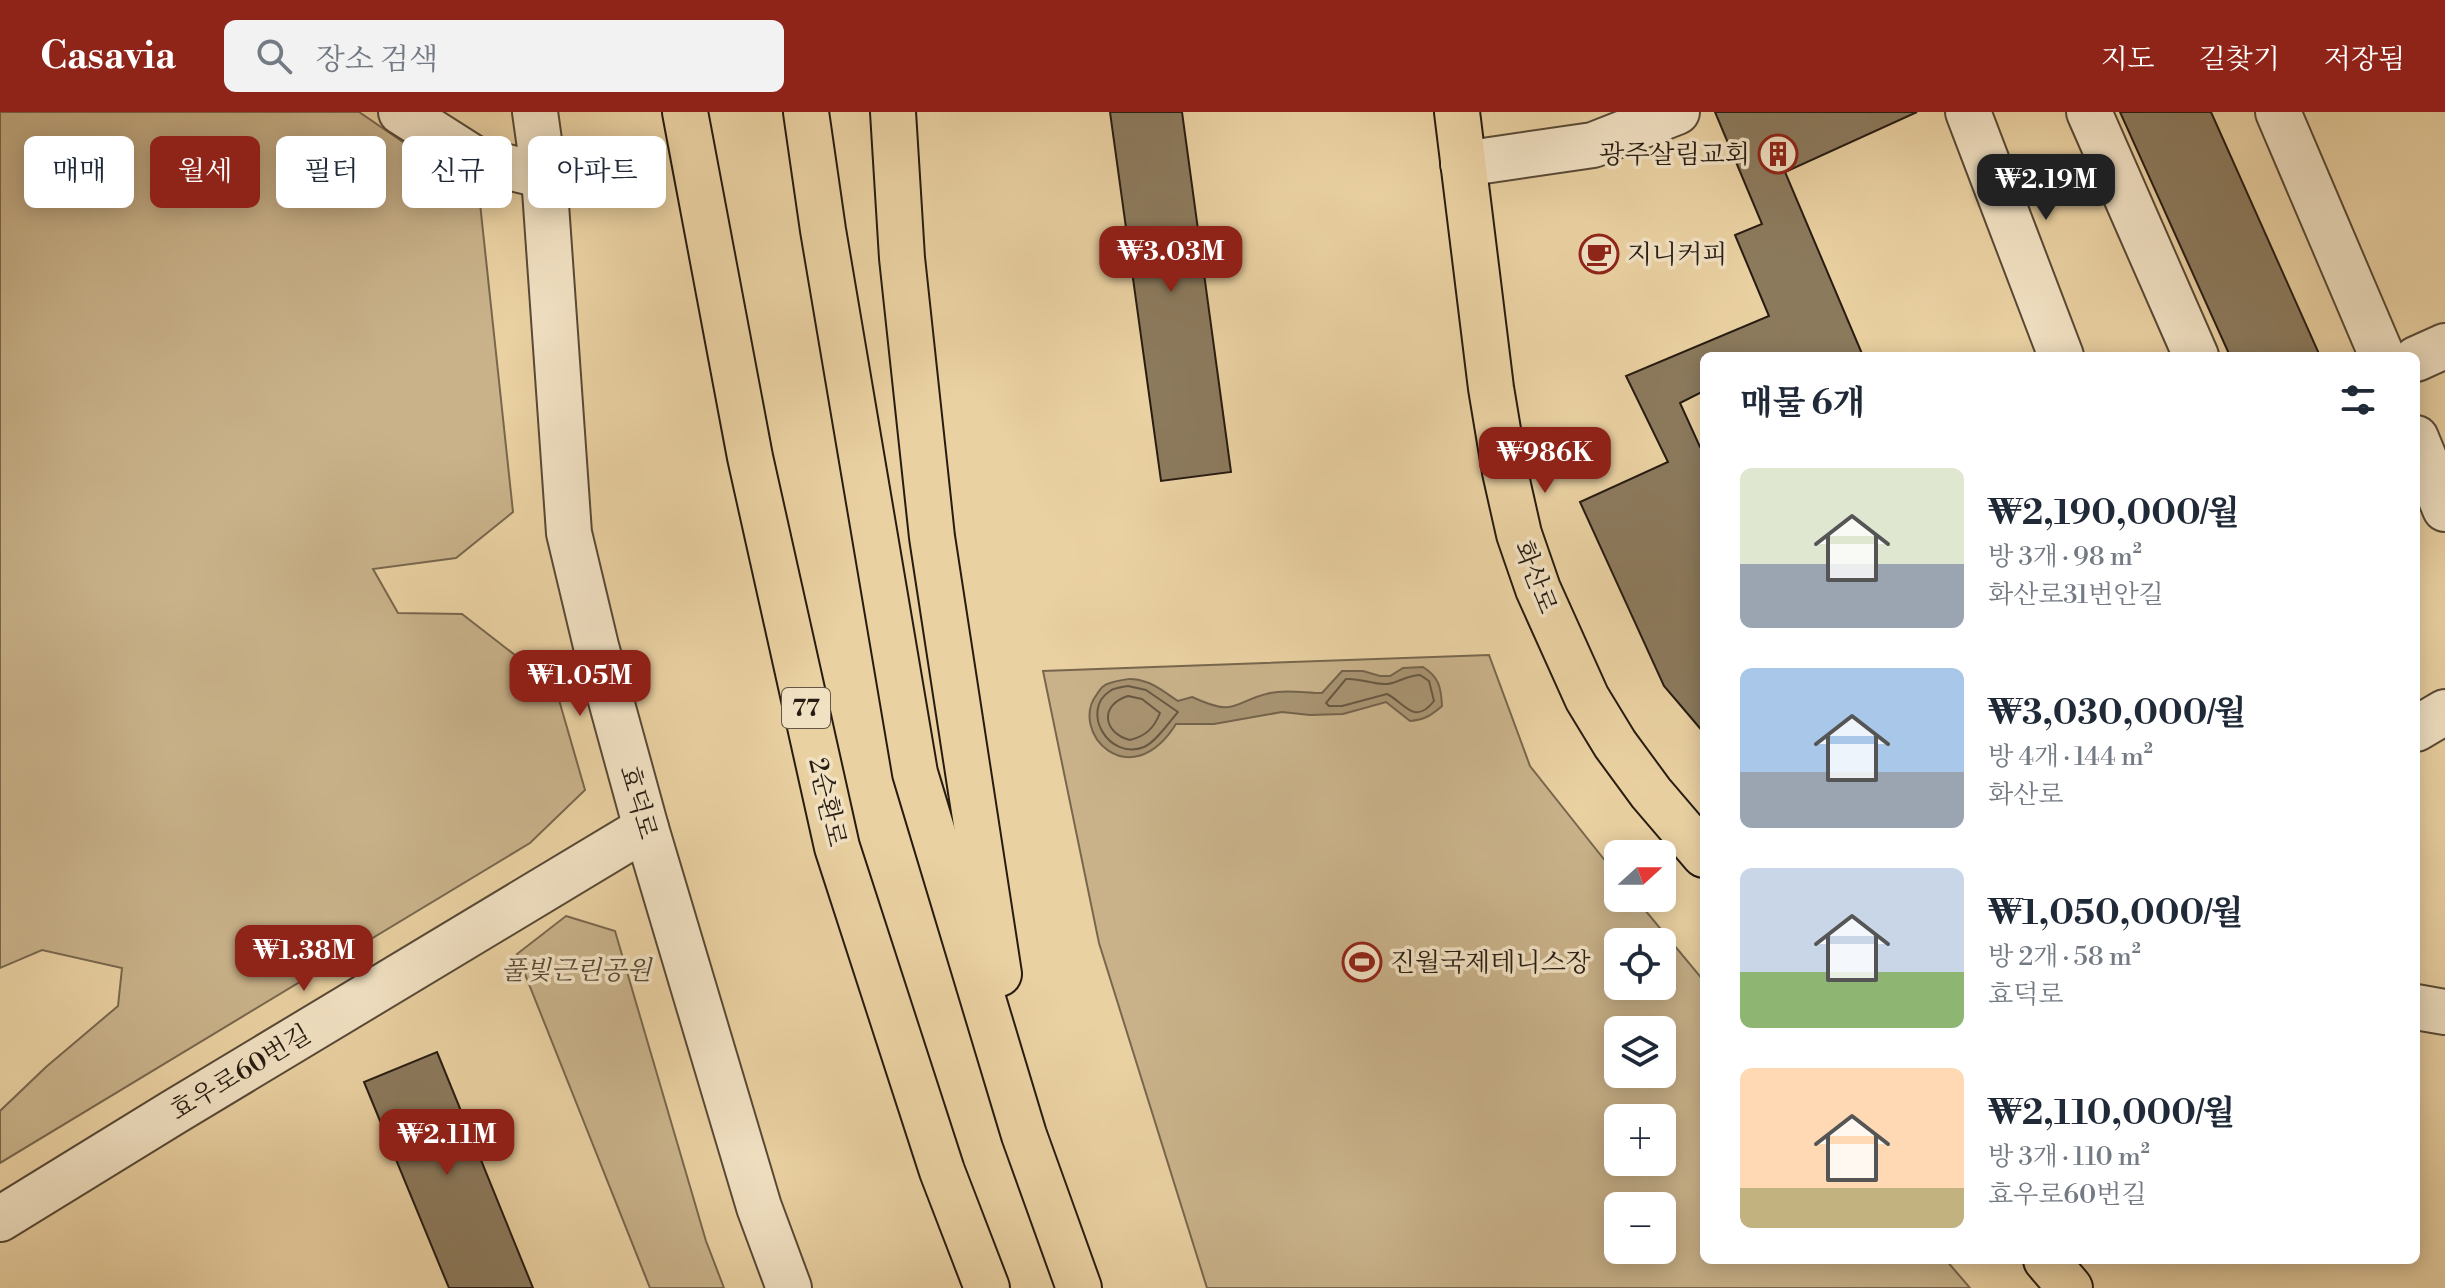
<!DOCTYPE html>
<html lang="ko">
<meta charset="utf-8">
<style>
:root{--surface:#fff;--page:#f2f2f3;--text:#1f2937;--muted:#747a83;--accent:#8f2418}
body{margin:0;font-family:"Libre Bodoni","Noto Serif KR",serif;background:var(--page);color:var(--text);height:100vh;display:flex;flex-direction:column;font-size:30px;white-space:nowrap}
*{box-sizing:border-box;margin:0}
p{font-size:26px;color:var(--muted)}
.icon{flex:none;width:44px;height:44px;fill:none;stroke:currentColor;stroke-width:2;stroke-linecap:round;stroke-linejoin:round}
.map{position:relative;flex:1;overflow:hidden}
.sheet{position:absolute;left:1700px;top:240px;width:720px;height:912px;display:flex;flex-direction:column;background:var(--surface);border-radius:12px;box-shadow:0 4px 20px #0003}
.sheet>*{flex:none}
.hud{position:absolute;left:24px;top:24px;width:760px;height:72px;display:flex;gap:16px}
.needle{width:52px;rotate:69deg}
.buttons{position:absolute;left:1604px;top:728px;display:grid;gap:16px}
.buttons a{display:grid;place-items:center;width:72px;height:72px;border-radius:12px;background:var(--surface);box-shadow:0 4px 20px #0003;font-size:40px}
.price{position:absolute;translate:-50% -68px;padding:0 18px;border-radius:16px;background:var(--accent);color:#fff;font-size:26px;line-height:52px;filter:drop-shadow(0 2px 4px #0008)}
.price::after{content:'';position:absolute;left:50%;top:48px;width:24px;height:18px;margin-left:-12px;background:inherit;clip-path:polygon(0 0,100% 0,50% 100%)}
.price.current{background:#222;color:#fff}
ul{padding:0;list-style:none}
li{display:flex;align-items:center;gap:24px;height:200px;padding:0 40px}
li span{display:grid;place-items:center;flex:none;width:224px;height:160px;border-radius:12px;color:#555}
li>.icon{margin-inline-start:auto}
span .icon{width:96px;height:96px;fill:#fffc;stroke-width:1}
li b{font-size:34px}
h2{display:flex;justify-content:space-between;align-items:center;height:96px;padding:0 40px;font-size:34px}
.tag{padding:0 28px;border-radius:12px;background:var(--surface);box-shadow:0 4px 20px #0003;font-size:28px;line-height:72px}
.tag.current{background:var(--accent);color:#fff}
header{display:flex;align-items:center;gap:48px;box-sizing:border-box;height:112px;padding:0 40px;background:var(--accent);color:#fff}
header strong{font-size:38px}
nav{display:flex;gap:44px;margin-inline-start:auto;font-size:28px}
.search{width:560px;height:72px;background:var(--page);display:flex;align-items:center;gap:20px;box-sizing:border-box;padding:0 28px;border-radius:12px;color:var(--muted);font-size:30px}
.map>svg:first-child{display:block}
.green{fill:#c9b28a;stroke:#78674e;stroke-width:2;fill-rule:evenodd}
.water{fill:#a89371;stroke:#74634b;stroke-width:2}
.lines{fill:none;stroke-linecap:round;stroke-linejoin:round}
.shore{stroke:#685842;stroke-width:2}
.building{fill:#8c7a5d;stroke:#271c12;stroke-width:2}
.minor-casing{stroke:#584936;stroke-width:48}
.major-casing{stroke:#271c12;stroke-width:48}
.highway-casing{stroke:#271c12;stroke-width:48}
.minor{stroke:#f1e1c3;stroke-width:44}
.major{stroke:#ead1a2;stroke-width:44}
.highway{stroke:#ead1a2;stroke-width:44}
.labels{text-anchor:middle;stroke-width:7;stroke-linejoin:round;paint-order:stroke}
.shield{fill:#f1e1c3;stroke:#645747;stroke-width:2}
.shield-label{font-size:24px;font-weight:bold;fill:#271c12}
.poi-label{font-size:26px;fill:#271c12;stroke:#f1e1c3;text-anchor:start}
.street-label{font-size:26px;fill:#271c12;stroke:#f1e1c3}
.park-label{font-size:26px;font-style:italic;fill:#584936;stroke:#f1e1c3}
</style>
<header>
<strong>Casavia</strong>
<div class="search"><svg class="icon" aria-label="search" viewBox="0 0 24 24"><circle cx="10" cy="10" r="6"/><path d="M15 15l6 6"/></svg>장소 검색</div>
<nav><a>지도</a><a>길찾기</a><a>저장됨</a></nav>
</header>
<div class="map">
<svg width="2445" height="1176" viewBox="0 0 2445 1176">
<rect width="100%" height="100%" fill="#ead1a2"/>
<filter id="stains"><feTurbulence type="fractalNoise" baseFrequency=".0025" numOctaves="4"/><feColorMatrix values="0 0 0 0 .2 0 0 0 0 .09 0 0 0 0 .02 0 0 0 .5 -.17"/></filter>
<radialGradient id="worn" r=".72"><stop offset=".6" stop-color="#630" stop-opacity="0"/><stop offset="1" stop-color="#630" stop-opacity=".3"/></radialGradient>
<g class="green">
<polygon points="0,0 359,0 479,82 513,400 456,446 373,457 398,501 462,502 555,574 585,678 530,731 0,1051 0,999 46,955 118,894 122,856 42,838 0,856"/>
<path d="M1489 543 1530 654 1618 765V786H1635L1704 869V1148H1946L1970 1176H1207L1099 831 1043 559ZM1618 830H1662V874H1618ZM1618 918H1662V962H1618ZM1618 1006H1662V1050H1618ZM1618 1094H1662V1138H1618Z"/>
<polygon points="566,804 615,819 706,1129 724,1176 650,1176 517,842"/>
</g>
<path class="water" d="M1423 555C1439 565 1441 575 1442 594 1432 603 1424 608 1410 609L1386 590 1343 602 1310 603 1282 600 1214 612H1176C1130 685 1068 620 1097 582 1101 576 1103 573 1110 571 1124 567 1133 565 1146 570 1157 573 1168 583 1178 589L1192 585C1238 606 1231 590 1270 581 1286 577 1306 581 1322 581L1342 559H1363L1380 564H1390L1403 556Z"/>
<g class="lines">
<g class="shore">
<path d="M1420 563 1429 569 1434 589C1414 614 1405 591 1387 582L1342 594H1329L1326 591 1346 567C1361 566 1373 573 1387 572 1399 571 1404 564 1420 563Z"/>
<path d="M1128 574 1146 578 1178 600C1170 609 1156 630 1144 635 1108 649 1080 598 1110 579 1114 576 1123 575 1128 574Z"/>
<path d="M1128 584 1142 587 1160 601C1154 616 1146 624 1130 628 1103 621 1099 593 1128 584Z"/>
</g>
</g>
<g class="building">
<polygon points="1110,0 1182,0 1231,360 1161,369"/>
<polygon points="1715,0 1917,0 1785,60 1863,244 1704,244 1704,279 1680,291 1700,335 1704,333 1704,621 1664,574 1580,390 1668,350 1626,264 1769,204 1735,123 1762,112"/>
<polygon points="2120,0 2211,0 2320,244 2230,244"/>
<polygon points="437,940 533,1176 449,1176 364,970"/>
</g>
<g class="lines">
<g class="minor-casing">
<g id="minor">
<polyline points="401,0 475,47 544,64"/>
<polyline points="535,0 544,64 569,421 596,534 646,716 759,1095 789,1176"/>
<polyline points="1968,0 2061,244"/>
<polyline points="2089,0 2196,244"/>
<polyline points="2278,0 2382,244"/>
<polyline points="1463,52 1593,33 1677,0"/>
<polyline points="2416,247 2445,234"/>
<polyline points="2416,326 2445,397"/>
<polyline points="2416,617 2445,600"/>
<polyline points="2416,895 2445,900"/>
<polyline points="0,1107 174,1000 646,716"/>
</g>
</g>
<g class="major-casing">
<g id="major">
<polyline points="1457,0 1491,276 1505,360 1519,422 1538,477 1587,586 1615,632 1651,681 1704,743"/>
<polyline points="2046,1148 2070,1176"/>
</g>
</g>
<g class="highway-casing">
<g id="highway">
<polyline points="685,0 750,345 837,735 942,1059 987,1176"/>
<polyline points="806,0 823,118 915,661 1024,1023 1079,1176"/>
<polyline points="893,0 902,146 932,425 999,862"/>
</g>
</g>
<use href="#minor" class="minor"/>
<use href="#major" class="major"/>
<use href="#highway" class="highway"/>
</g>
<defs>
<g id="building-ring" transform="scale(2)"><circle r="9.5" fill="#f1e1c3" stroke="#8f2418" stroke-width="1.5"/><path d="M-4-6H4V6H1V3H-1V6H-4ZM-2.5-4.3h1.7v1.8h-1.7ZM.8-4.3h1.7v1.8H.8ZM-2.5-1h1.7V.8h-1.7ZM.8-1h1.7V.8H.8Z" fill="#8f2418"/></g>
<g id="cafe-ring" transform="scale(2)"><circle r="9.5" fill="#f1e1c3" stroke="#8f2418" stroke-width="1.5"/><path d="M-5.5-4.5H6V0H3Q3 3.5 0 3.5H-2.5Q-5.5 3.5-5.5 0ZM3-3.2v2h1.7v-2ZM-6 4.5H4V6H-6Z" fill="#8f2418"/></g>
<g id="stadium-ring" transform="scale(2)"><circle r="9.5" fill="#f1e1c3" stroke="#8f2418" stroke-width="1.5"/><path d="M0-5a6.5 5 0 1 0 0 10a6.5 5 0 1 0 0-10ZM-3.5-1.8h7v3.6h-7Z" fill="#8f2418"/></g>
</defs>
<g fill-rule="evenodd">
<use href="#building-ring" x="1778" y="42"/>
<use href="#cafe-ring" x="1599" y="142"/>
<use href="#stadium-ring" x="1362" y="850"/>
</g>
<g class="labels">
<rect class="shield" x="782" y="576" width="48" height="40" rx="6"/>
<g class="shield-label">
<text x="806" y="604">77</text>
</g>
<g class="poi-label">
<text x="1750" y="51" text-anchor="end">광주살림교회</text>
<text x="1627" y="151">지니커피</text>
<text x="1390" y="859">진월국제테니스장</text>
</g>
<g class="street-label">
<text transform="translate(1536 465) rotate(69)" y="9">화산로</text>
<text transform="translate(639 690) rotate(74)" y="9">효덕로</text>
<text transform="translate(828 690) rotate(77)" y="9">2순환로</text>
<text transform="translate(240 960) rotate(-31)" y="9">효우로60번길</text>
</g>
<g class="park-label">
<text x="576" y="867">풀빛근린공원</text>
</g>
</g>
<rect width="100%" height="100%" filter="url(#stains)"/>
<rect width="100%" height="100%" fill="url(#worn)"/>
</svg>
<div class="buttons">
<a><svg class="needle" viewBox="-14 -14 28 28"><path d="M0-13l5 13h-10z" fill="#e53935"/><path d="M0 13l5-13h-10z" fill="#747a83"/></svg></a>
<a><svg class="icon" aria-label="locate" viewBox="0 0 24 24"><circle cx="12" cy="12" r="6"/><path d="M12 2v4M12 18v4M2 12h4M18 12h4"/></svg></a>
<a><svg class="icon" aria-label="layers" viewBox="0 0 24 24"><path d="M12 4l9 5-9 5-9-5zM3 14l9 5 9-5"/></svg></a>
<a>+</a>
<a>−</a>
</div>
<b class="price current" style="left:2046px;top:110px">₩2.19M</b>
<b class="price" style="left:1171px;top:182px">₩3.03M</b>
<b class="price" style="left:1545px;top:383px">₩986K</b>
<b class="price" style="left:580px;top:606px">₩1.05M</b>
<b class="price" style="left:304px;top:881px">₩1.38M</b>
<b class="price" style="left:447px;top:1065px">₩2.11M</b>
<div class="hud">
<a class="tag">매매</a>
<a class="tag current">월세</a>
<a class="tag">필터</a>
<a class="tag">신규</a>
<a class="tag">아파트</a>
</div>
<section class="sheet">
<h2>매물 6개<svg class="icon" aria-label="filters" viewBox="0 0 24 24"><path d="M4 7h16M4 17h16"/><circle cx="9" cy="7" r="2"/><circle cx="15" cy="17" r="2"/></svg></h2>
<ul>
<li><span style="background:linear-gradient(#dfe7d0 60%,#9aa5b1 0)"><svg class="icon" aria-label="home" viewBox="0 0 24 24"><path d="M3 11l9-7 9 7M6 9v11h12V9"/></svg></span><div><b>₩2,190,000/월</b><p>방 3개 · 98 m²</p><p>화산로31번안길</p></div></li>
<li><span style="background:linear-gradient(#a9c7e8 65%,#9aa5b1 0)"><svg class="icon" aria-label="home" viewBox="0 0 24 24"><path d="M3 11l9-7 9 7M6 9v11h12V9"/></svg></span><div><b>₩3,030,000/월</b><p>방 4개 · 144 m²</p><p>화산로</p></div></li>
<li><span style="background:linear-gradient(#c9d6e8 65%,#8fb573 0)"><svg class="icon" aria-label="home" viewBox="0 0 24 24"><path d="M3 11l9-7 9 7M6 9v11h12V9"/></svg></span><div><b>₩1,050,000/월</b><p>방 2개 · 58 m²</p><p>효덕로</p></div></li>
<li><span style="background:linear-gradient(#ffd9b3 75%,#c2b280 0)"><svg class="icon" aria-label="home" viewBox="0 0 24 24"><path d="M3 11l9-7 9 7M6 9v11h12V9"/></svg></span><div><b>₩2,110,000/월</b><p>방 3개 · 110 m²</p><p>효우로60번길</p></div></li>
</ul>
</section>
</div>
